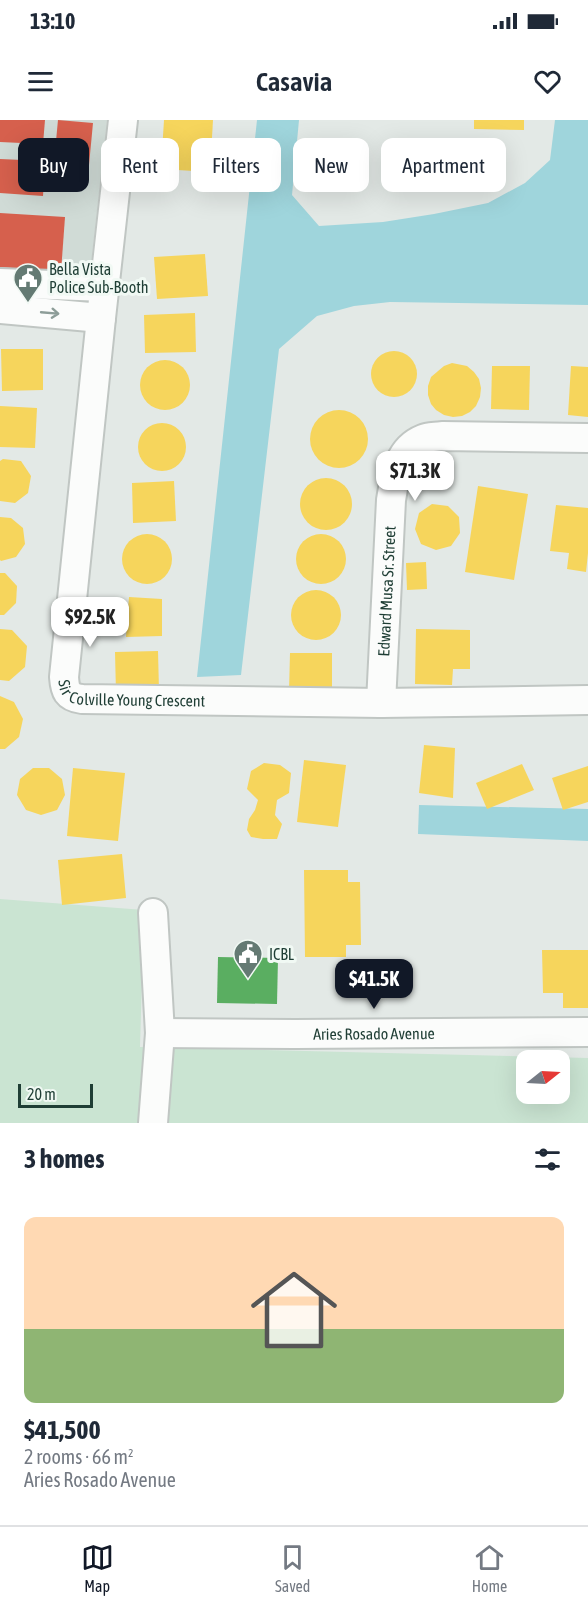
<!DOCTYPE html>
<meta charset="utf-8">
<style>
:root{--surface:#fff;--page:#f2f2f3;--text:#1f2937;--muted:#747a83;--line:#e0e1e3;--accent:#111827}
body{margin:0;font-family:"Asap Condensed",sans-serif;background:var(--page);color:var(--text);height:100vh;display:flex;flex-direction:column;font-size:22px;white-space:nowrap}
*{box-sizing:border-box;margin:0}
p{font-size:20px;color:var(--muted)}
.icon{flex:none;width:33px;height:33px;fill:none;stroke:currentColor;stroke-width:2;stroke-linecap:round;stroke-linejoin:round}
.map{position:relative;height:1003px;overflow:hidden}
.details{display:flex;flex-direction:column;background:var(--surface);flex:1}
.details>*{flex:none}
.top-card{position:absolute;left:18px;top:18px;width:552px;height:54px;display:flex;gap:12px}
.needle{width:39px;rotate:72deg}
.tools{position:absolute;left:516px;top:930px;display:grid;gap:12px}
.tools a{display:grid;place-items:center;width:54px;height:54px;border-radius:12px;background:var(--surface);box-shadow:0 6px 24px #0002;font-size:30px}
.scale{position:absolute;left:18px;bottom:15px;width:75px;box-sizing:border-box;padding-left:6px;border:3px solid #1f3e35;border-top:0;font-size:16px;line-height:21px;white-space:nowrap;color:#1f3e35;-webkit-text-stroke:4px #f1f9f4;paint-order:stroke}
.price{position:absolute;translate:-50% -51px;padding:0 14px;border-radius:12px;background:#fff;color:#222;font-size:20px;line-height:39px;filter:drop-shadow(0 2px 3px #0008)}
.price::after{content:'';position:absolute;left:50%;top:36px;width:18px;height:14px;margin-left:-9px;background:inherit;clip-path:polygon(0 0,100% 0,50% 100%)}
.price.current{background:var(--accent);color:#fff}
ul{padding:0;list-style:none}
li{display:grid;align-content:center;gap:12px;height:318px;padding:0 24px}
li+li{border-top:2px solid var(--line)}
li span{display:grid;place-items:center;height:186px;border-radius:12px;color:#555}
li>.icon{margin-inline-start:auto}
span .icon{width:108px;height:108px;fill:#fffc;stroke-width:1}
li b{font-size:26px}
h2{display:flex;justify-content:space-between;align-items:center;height:72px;padding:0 24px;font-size:26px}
.pill{padding:0 21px;border-radius:12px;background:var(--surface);box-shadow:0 6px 24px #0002;font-size:21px;line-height:54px}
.pill.current{background:var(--accent);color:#fff}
.status{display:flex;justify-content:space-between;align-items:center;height:42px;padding:0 30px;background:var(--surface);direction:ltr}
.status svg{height:16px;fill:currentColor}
header{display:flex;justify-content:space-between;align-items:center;height:78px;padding:0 24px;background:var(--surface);font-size:27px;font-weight:600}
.tab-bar{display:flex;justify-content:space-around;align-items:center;height:84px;border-top:2px solid var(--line);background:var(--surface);font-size:16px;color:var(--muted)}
.tab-bar a{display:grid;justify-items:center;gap:3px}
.tab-bar .current{color:var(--accent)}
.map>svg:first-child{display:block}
.built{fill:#d0dbd6}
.green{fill:#cae4d2;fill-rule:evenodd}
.water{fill:#9fd5dc}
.homes{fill:#f6d55c}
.shops{fill:#d6604d}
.public{fill:#5aae61}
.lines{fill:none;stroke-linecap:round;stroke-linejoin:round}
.street-casing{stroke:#c0c6c3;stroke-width:32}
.street{stroke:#fbfcfb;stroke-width:28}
.oneway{stroke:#8d9d98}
.labels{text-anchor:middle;stroke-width:6;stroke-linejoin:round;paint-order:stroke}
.poi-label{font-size:16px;fill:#1f3e35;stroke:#f1f9f4;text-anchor:start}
.street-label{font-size:16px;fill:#1f3e35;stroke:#f1f9f4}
</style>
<div class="status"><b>13:10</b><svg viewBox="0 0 49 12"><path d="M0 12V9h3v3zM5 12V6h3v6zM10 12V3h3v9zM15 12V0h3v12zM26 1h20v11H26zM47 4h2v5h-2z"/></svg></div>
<header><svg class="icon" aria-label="menu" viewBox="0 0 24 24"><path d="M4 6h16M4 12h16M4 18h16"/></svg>Casavia<svg class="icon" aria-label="heart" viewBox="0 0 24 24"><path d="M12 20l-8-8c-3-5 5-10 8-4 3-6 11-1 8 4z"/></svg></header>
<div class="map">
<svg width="588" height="1003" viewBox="0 0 588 1003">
<rect width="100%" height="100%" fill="#e3e9e6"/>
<polygon class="built" points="0,0 107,0 84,208 0,201"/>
<path class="green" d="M0 779 144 790 140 927 588 938V1003H0ZM526 940H560V974H526Z"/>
<g class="water">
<polygon points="257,0 299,0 292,75 319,106 383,102 434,94 488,83 525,63 550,40 555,0 588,0 588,185 390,182 354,186 317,196 279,229 241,555 197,557"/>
<polygon points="419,685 588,689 588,721 418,714"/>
</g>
<g class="homes">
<polygon points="164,0 213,0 210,52 161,49"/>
<polygon points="474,0 524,0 524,10 474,9"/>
<polygon points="205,134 208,176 157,179 154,137"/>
<polygon points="195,193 196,232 145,233 144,195"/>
<polygon points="1,229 43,229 43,270 2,271"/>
<circle cx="394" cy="254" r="23"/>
<circle cx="165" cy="265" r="25"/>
<polygon points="452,243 467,246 474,252 479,259 481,268 480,277 476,286 470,292 462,296 453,297 444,295 436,290 431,284 428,275 428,266 431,257 444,246"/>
<polygon points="492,246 530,246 529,290 491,289"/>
<polygon points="571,246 588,247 588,297 568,295"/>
<polygon points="0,286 37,288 35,328 0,327"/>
<circle cx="339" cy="319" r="29"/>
<circle cx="162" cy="327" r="24"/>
<polygon points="3,339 21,341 31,356 28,373 15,383 0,381 0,341"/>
<circle cx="326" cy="384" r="26"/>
<polygon points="174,361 176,401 133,403 132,363"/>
<polygon points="478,366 528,374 514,460 465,452"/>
<polygon points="432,384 448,386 459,397 460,413 451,426 436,430 421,424 415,409 419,393"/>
<polygon points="556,385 588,388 588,433 586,452 567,449 569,433 550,431"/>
<polygon points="0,397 11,398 23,408 25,424 16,437 1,441 0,440"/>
<circle cx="147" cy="439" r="25"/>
<circle cx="321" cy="439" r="25"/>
<polygon points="426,442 427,469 407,470 406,443"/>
<polygon points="0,453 5,453 17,466 16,483 4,495 0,495"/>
<circle cx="316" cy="495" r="25"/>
<polygon points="129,477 162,479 162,516 126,517"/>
<polygon points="0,509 12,510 27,526 25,547 9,561 0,560"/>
<polygon points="416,509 470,510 470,549 453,549 452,565 415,564"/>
<polygon points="158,531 159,571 116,573 115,532"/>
<polygon points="290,533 332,533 332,573 289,572"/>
<polygon points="0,576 14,582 23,599 19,617 5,629 0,629"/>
<polygon points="424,625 455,628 453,678 419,673"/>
<polygon points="304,640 346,645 338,707 297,702"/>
<polygon points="264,643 280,645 291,653 289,673 277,680 275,695 282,704 277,719 263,719 251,717 247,710 249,699 255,690 258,680 247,669 251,651"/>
<polygon points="522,644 534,670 487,689 476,663"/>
<polygon points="588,646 588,682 563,690 552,658"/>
<polygon points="33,648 49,648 62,659 65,675 57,690 41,695 26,690 17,675 20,659"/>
<polygon points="73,648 125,653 118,721 67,716"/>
<polygon points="122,734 126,778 62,785 58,740"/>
<polygon points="304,750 348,750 348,762 360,762 361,825 346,825 346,837 305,837"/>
<polygon points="542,830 588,830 588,888 563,888 563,873 543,873"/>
</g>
<g class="shops">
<polygon points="0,0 45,0 43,24 0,22"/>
<polygon points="58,0 93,3 89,45 54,42"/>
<polygon points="0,39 45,41 43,76 0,73"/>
<polygon points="0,93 65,97 61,152 0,147"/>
</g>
<polygon class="public" points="218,837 278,838 277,884 217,883"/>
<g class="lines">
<g class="street-casing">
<g id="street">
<path id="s1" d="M123 0 101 198 64 557C65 571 67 577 82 579L381 583 588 580"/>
<polyline points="0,163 105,167"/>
<polyline points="0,189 101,198"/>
<path id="s2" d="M381 583 391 380C395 356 398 329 423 319 428 317 436 317 442 316L588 318"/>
<polyline points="153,793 160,913 153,1003"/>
<path id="s3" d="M160 913 295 914 588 912"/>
</g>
</g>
<use href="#street" class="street"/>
</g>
<defs><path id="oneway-shaft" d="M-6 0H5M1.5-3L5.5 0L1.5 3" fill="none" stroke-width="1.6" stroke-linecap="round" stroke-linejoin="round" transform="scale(1.5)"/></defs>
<use class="oneway" href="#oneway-shaft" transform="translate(50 193) rotate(5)"/>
<defs>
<g id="civic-pin" transform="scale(1.5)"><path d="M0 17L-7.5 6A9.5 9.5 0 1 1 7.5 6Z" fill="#647a73" stroke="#f1f9f4"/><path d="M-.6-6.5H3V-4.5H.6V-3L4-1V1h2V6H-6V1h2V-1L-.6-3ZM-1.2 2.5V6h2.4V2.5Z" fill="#fff"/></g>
</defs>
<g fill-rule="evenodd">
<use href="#civic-pin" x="28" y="158"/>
<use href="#civic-pin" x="248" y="834"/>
</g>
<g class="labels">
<g class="poi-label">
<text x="49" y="155">Bella Vista<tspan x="49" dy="18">Police Sub-Booth</tspan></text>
<text x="269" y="840">ICBL</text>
</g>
<g class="street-label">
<text dy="6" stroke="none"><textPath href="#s2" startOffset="112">Edward Musa Sr. Street</textPath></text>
<text dy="6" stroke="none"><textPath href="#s1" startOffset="639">Sir Colville Young Crescent</textPath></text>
<text dy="6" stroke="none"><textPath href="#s3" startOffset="214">Aries Rosado Avenue</textPath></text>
</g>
</g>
</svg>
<div class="tools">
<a><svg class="needle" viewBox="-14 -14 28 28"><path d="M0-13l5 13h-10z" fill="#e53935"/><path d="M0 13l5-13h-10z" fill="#747a83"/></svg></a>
</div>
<div class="scale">20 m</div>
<b class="price" style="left:415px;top:382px">$71.3K</b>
<b class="price" style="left:90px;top:528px">$92.5K</b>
<b class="price current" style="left:374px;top:890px">$41.5K</b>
<div class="top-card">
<a class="pill current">Buy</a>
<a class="pill">Rent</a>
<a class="pill">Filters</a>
<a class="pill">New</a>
<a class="pill">Apartment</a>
</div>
</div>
<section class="details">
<h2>3 homes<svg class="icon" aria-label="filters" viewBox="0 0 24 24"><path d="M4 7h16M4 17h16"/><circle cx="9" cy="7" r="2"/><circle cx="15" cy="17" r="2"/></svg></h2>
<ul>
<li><span style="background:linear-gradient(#ffd9b3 60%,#8fb573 0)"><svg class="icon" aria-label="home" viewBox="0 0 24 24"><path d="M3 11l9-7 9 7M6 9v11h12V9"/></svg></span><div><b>$41,500</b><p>2 rooms · 66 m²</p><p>Aries Rosado Avenue</p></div></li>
</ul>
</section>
<nav class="tab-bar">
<a class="current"><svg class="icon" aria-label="map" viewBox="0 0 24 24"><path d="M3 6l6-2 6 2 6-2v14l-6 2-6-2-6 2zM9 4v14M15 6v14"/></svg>Map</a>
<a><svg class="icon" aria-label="saved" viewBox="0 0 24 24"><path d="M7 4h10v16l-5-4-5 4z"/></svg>Saved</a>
<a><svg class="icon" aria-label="home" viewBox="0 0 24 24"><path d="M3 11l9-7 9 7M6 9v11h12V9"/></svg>Home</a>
</nav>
